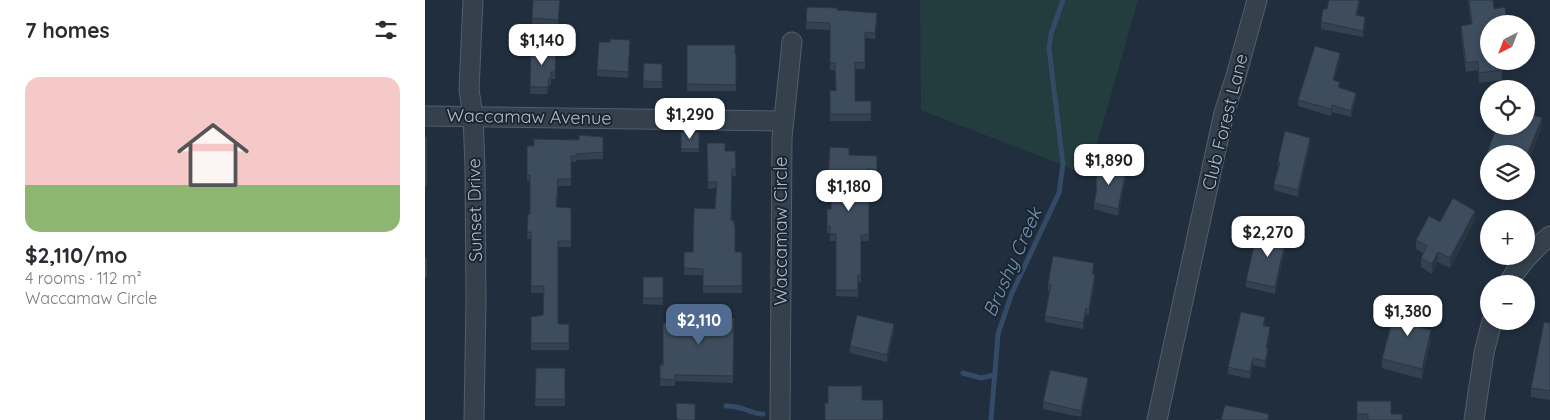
<!DOCTYPE html>
<meta charset="utf-8">
<style>
:root{--surface:#fff;--page:#f2f2f3;--text:#2b2b33;--muted:#7c7c81;--line:#e1e1e2;--accent:#516a8f}
body{margin:0;font-family:Quicksand,sans-serif;background:var(--page);color:var(--text);height:100vh;display:flex;flex-direction:column;font-size:19px;white-space:nowrap}
*{box-sizing:border-box;margin:0}
p{font-size:16px;color:var(--muted)}
.icon{flex:none;width:28px;height:28px;fill:none;stroke:currentColor;stroke-width:2;stroke-linecap:round;stroke-linejoin:round}
.map{position:relative;flex:1;overflow:hidden}
.drawer{display:flex;flex-direction:column;background:var(--surface);width:425px}
.drawer>*{flex:none}
.needle{width:32px;rotate:222deg}
.tools{position:absolute;left:1055px;top:15px;display:grid;gap:10px}
.tools a{display:grid;place-items:center;width:55px;height:55px;border-radius:50%;background:var(--surface);box-shadow:0 2px 8px #0003;font-size:25px}
.price{position:absolute;translate:-50% -42px;padding:0 11px;border-radius:10px;background:#fff;color:#222;font-size:16px;line-height:32px;filter:drop-shadow(0 1px 2px #0008)}
.price::after{content:'';position:absolute;left:50%;top:30px;width:15px;height:11px;margin-left:-8px;background:inherit;clip-path:polygon(0 0,100% 0,50% 100%)}
.price.active{background:var(--accent);color:#fff}
ul{padding:0;list-style:none}
li{display:grid;align-content:center;gap:10px;height:265px;padding:0 25px}
li+li{border-top:1px solid var(--line)}
li span{display:grid;place-items:center;height:155px;border-radius:15px;color:#555}
li>.icon{margin-inline-start:auto}
span .icon{width:90px;height:90px;fill:#fffc;stroke-width:1}
li b{font-size:21px}
h2{display:flex;justify-content:space-between;align-items:center;height:60px;padding:0 25px;font-size:21px}
main{display:flex;flex:1;min-height:0}
.map>svg:first-child{display:block}
.green{fill:#233d3e}
.lines{fill:none;stroke-linecap:round;stroke-linejoin:round}
.stream{stroke:#334b66;stroke-width:5}
.minor-casing{stroke:#535e6b;stroke-width:21}
.minor{stroke:#35404d;stroke-width:19}
.wall{fill:#344250}
.shaded-wall{fill:#2b3641}
.building{fill:#3d4d5d;stroke:#2b3641}
.labels{text-anchor:middle;stroke-width:4;stroke-linejoin:round;paint-order:stroke}
.street-label{font-size:18px;fill:#b0bbc9;stroke:#1a2532}
.water-label{font-size:19px;font-style:italic;fill:#7593b3;stroke:#1a2532}
</style>
<main>
<section class="drawer">
<h2>7 homes<svg class="icon" aria-label="filters" viewBox="0 0 24 24"><path d="M4 7h16M4 17h16"/><circle cx="9" cy="7" r="2"/><circle cx="15" cy="17" r="2"/></svg></h2>
<ul>
<li><span style="background:linear-gradient(#f6c9c9 70%,#8fb573 0)"><svg class="icon" aria-label="home" viewBox="0 0 24 24"><path d="M3 11l9-7 9 7M6 9v11h12V9"/></svg></span><div><b>$2,110/mo</b><p>4 rooms · 112 m²</p><p>Waccamaw Circle</p></div></li>
</ul>
</section>
<div class="map">
<svg width="1125" height="420" viewBox="0 0 1125 420">
<rect width="100%" height="100%" fill="#212e3e"/>
<polygon class="green" points="495,0 713,0 663,175 496,110"/>
<g class="lines">
<g class="stream">
<polyline points="538,373 556,378 570,375"/>
<path d="M301 406C316 405 326 414 338 414"/>
<polyline points="566,420 573,334 587,293 634,193 638,164 624,48 626,34 638,0"/>
</g>
<g class="minor-casing">
<g id="minor">
<polyline points="48,0 44,90 48,116 50,167 51,302 49,420"/>
<polyline points="0,116 358,121"/>
<path d="M1083 284C1094 265 1108 249 1125 236"/>
<polyline points="355,420 357,138 367,42"/>
<polyline points="732,420 799,113 811,76 832,0"/>
<polyline points="1049,420 1059,353 1067,321"/>
</g>
</g>
<use href="#minor" class="minor"/>
</g>
<g class="wall">
<polygon points="108,0 135,0 133,27 107,25"/>
<polygon points="904,0 935,0 932,16 940,24 938,37 896,29 896,22 902,9"/>
<polygon points="1043,0 1068,0 1064,24 1077,70 1077,80 1054,83 1053,70 1041,72 1036,35 1036,26 1046,24"/>
<polygon points="412,10 452,20 450,39 440,38 440,69 430,69 430,101 446,101 446,121 405,121 405,90 411,91 410,70 405,70 405,30 381,29 381,22"/>
<polygon points="262,45 311,54 311,91 262,91"/>
<polygon points="205,47 203,78 172,76 172,70"/>
<polygon points="106,48 131,55 130,79 126,79 126,85 124,85 123,92 122,94 105,94"/>
<polygon points="915,60 909,80 915,88 931,99 926,117 907,112 906,116 873,106 873,100"/>
<polygon points="219,63 237,64 237,88 218,88"/>
<polygon points="1101,112 1117,118 1117,127 1102,165 1101,164 1101,154 1064,154 1064,178 1057,175 1057,166 1072,126 1101,126"/>
<rect x="256" y="132" width="18" height="20"/>
<rect x="0" y="137" width="2" height="49"/>
<polygon points="178,137 178,159 151,160 151,162 146,162 146,186 133,186 132,207 146,208 146,247 133,247 133,324 144,324 144,350 106,350 106,317 118,315 118,293 106,293 106,239 102,239 103,214 105,214 105,181 102,181 102,146 109,146"/>
<polygon points="282,143 300,151 310,151 311,176 307,176 306,220 310,252 317,252 317,293 278,293 278,275 259,275 259,252 268,252 290,209 291,188 283,189"/>
<polygon points="885,145 873,197 849,190 849,184 853,168 853,161"/>
<polygon points="405,147 424,155 452,156 452,176 442,176 441,200 444,200 444,241 436,241 436,282 433,282 433,297 411,296 411,241 405,241 405,233 402,233 402,209 406,209 406,188 403,188"/>
<polygon points="701,177 693,216 669,209 669,203 671,193 671,185"/>
<polygon points="1050,220 1025,268 1013,262 1007,274 996,267 996,258 998,253 991,249 991,240 1015,222"/>
<polygon points="863,237 850,294 821,287 821,281 839,248"/>
<rect x="0" y="258" width="2" height="19"/>
<polygon points="669,270 668,274 670,281 664,315 661,315 658,329 620,322 620,316 624,291 623,291 623,284"/>
<polygon points="218,277 238,277 238,305 218,304"/>
<polygon points="1000,310 996,327 1006,340 997,379 957,368 957,359 984,311"/>
<polygon points="302,318 309,318 308,383 250,381 250,386 235,386 235,365 238,365 264,323"/>
<polygon points="1125,323 1125,400 1106,397 1106,388"/>
<polygon points="840,324 840,326 845,334 842,349 843,355 840,368 828,365 825,379 803,374 803,367"/>
<polygon points="469,331 462,362 425,353 425,346"/>
<polygon points="111,368 140,368 140,406 110,406"/>
<polygon points="663,385 656,417 618,409 618,402"/>
<polygon points="932,401 966,414 977,420 932,420"/>
</g>
<g class="shaded-wall">
<polygon points="934,0 935,0 931,22 931,15"/>
<polygon points="940,17 940,24 938,37 938,31"/>
<polygon points="915,53 915,60 908,86 908,80"/>
<polygon points="124,78 123,92 122,94 122,87"/>
<polygon points="931,93 931,99 926,117 926,111"/>
<polygon points="907,105 907,112 906,116 906,109"/>
<polygon points="1117,118 1117,127 1102,165 1102,155"/>
<polygon points="885,138 885,145 873,197 873,190"/>
<polygon points="701,171 701,177 693,216 693,209"/>
<polygon points="1050,211 1050,220 1025,268 1025,258"/>
<polygon points="863,230 863,237 850,294 850,287"/>
<polygon points="1013,252 1013,262 1007,274 1007,264"/>
<polygon points="670,274 670,281 664,315 664,309"/>
<polygon points="1000,301 1000,310 993,336 993,327"/>
<polygon points="661,308 661,315 658,329 658,323"/>
<polygon points="469,324 469,331 462,362 462,355"/>
<polygon points="845,327 845,334 841,355 841,348"/>
<polygon points="1006,330 1006,340 997,379 997,369"/>
<polygon points="843,349 843,355 840,368 840,361"/>
<polygon points="828,358 828,365 825,379 825,372"/>
<polygon points="663,378 663,385 656,417 656,411"/>
</g>
<g class="building">
<polygon points="108,0 135,0 133,20 107,18"/>
<polygon points="904,0 934,0 931,15 940,17 938,31 896,22 898,9 902,9"/>
<polygon points="1044,0 1068,0 1069,9 1080,7 1082,24 1064,24 1064,61 1076,61 1077,70 1054,73 1053,61 1041,63 1036,26 1047,24"/>
<polygon points="382,7 412,8 412,10 452,13 450,33 440,32 440,63 430,62 430,101 446,101 446,114 405,114 405,90 411,91 410,63 405,63 405,23 381,22"/>
<polygon points="185,39 205,40 203,72 172,70 174,42 185,42"/>
<polygon points="262,45 310,45 310,54 311,54 311,85 262,84"/>
<polygon points="890,46 915,53 908,80 915,82 913,87 931,93 926,111 907,105 906,109 873,100"/>
<polygon points="106,48 131,48 130,72 126,72 126,78 124,78 123,86 122,87 105,87"/>
<polygon points="219,63 237,64 237,82 218,81"/>
<polygon points="1101,112 1117,118 1102,155 1101,154 1098,154 1090,151 1089,154 1064,154 1064,169 1057,166 1072,126 1101,126"/>
<polygon points="860,131 885,138 873,190 849,184 855,162 853,161"/>
<rect x="256" y="132" width="18" height="17"/>
<polygon points="154,135 178,137 178,152 151,154 151,156 146,156 146,179 133,179 131,207 146,208 146,241 133,241 133,324 144,324 144,343 106,343 106,317 118,315 119,286 106,286 106,232 102,232 103,214 105,214 105,175 102,175 102,146 109,146 109,139 154,140"/>
<rect x="0" y="137" width="2" height="43"/>
<polygon points="282,143 300,143 300,151 310,151 311,169 307,169 306,220 309,221 309,225 310,225 310,252 317,252 317,286 278,286 278,269 259,268 259,252 268,252 269,208 290,209 292,182 283,182"/>
<polygon points="405,147 424,148 424,155 452,156 452,170 442,169 441,200 444,200 444,235 436,235 436,275 433,275 433,290 411,290 411,234 405,234 405,226 402,226 402,209 406,209 406,181 403,181"/>
<polygon points="672,165 701,171 693,209 669,203 672,189 671,185"/>
<polygon points="1028,198 1050,211 1025,258 1013,252 1007,264 996,258 1002,246 991,240 1004,216 1015,222"/>
<polygon points="844,225 863,230 850,287 821,281 829,246 839,248"/>
<polygon points="628,256 669,263 667,274 670,274 664,309 661,308 658,323 620,316 626,285 623,284"/>
<rect x="0" y="258" width="2" height="12"/>
<rect x="218" y="277" width="20" height="21"/>
<polygon points="987,298 1000,301 993,327 1006,330 997,369 957,359 971,307 984,311"/>
<polygon points="264,312 302,312 302,318 309,318 308,376 250,375 250,380 235,379 235,365 238,365 238,323 264,323"/>
<polygon points="816,312 840,317 838,326 845,327 841,348 843,349 840,361 828,358 825,372 803,367"/>
<polygon points="432,315 469,324 462,355 425,346"/>
<polygon points="1119,322 1125,323 1125,391 1106,388"/>
<polygon points="111,368 140,368 140,399 110,399"/>
<polygon points="625,370 663,378 656,411 618,402"/>
<polygon points="403,386 437,386 437,400 458,400 458,420 400,420 400,403 403,403"/>
<polygon points="932,401 966,401 966,414 977,414 977,420 943,420 943,414 932,414"/>
<polygon points="251,403 270,404 270,420 252,420"/>
<polygon points="800,405 844,414 843,420 791,420 792,419 796,420"/>
</g>
<g class="labels">
<g class="street-label">
<text transform="translate(104 117) rotate(1)" y="6">Waccamaw Avenue</text>
<text transform="translate(800 122) rotate(-76)" y="6">Club Forest Lane</text>
<text transform="translate(50 210) rotate(-91)" y="6">Sunset Drive</text>
<text transform="translate(356 231) rotate(-90)" y="6">Waccamaw Circle</text>
</g>
<g class="water-label">
<text transform="translate(587 262) rotate(-66)" y="7">Brushy Creek</text>
</g>
</g>
</svg>
<div class="tools">
<a><svg class="needle" viewBox="-14 -14 28 28"><path d="M0-13l5 13h-10z" fill="#e53935"/><path d="M0 13l5-13h-10z" fill="#7c7c81"/></svg></a>
<a><svg class="icon" aria-label="locate" viewBox="0 0 24 24"><circle cx="12" cy="12" r="6"/><path d="M12 2v4M12 18v4M2 12h4M18 12h4"/></svg></a>
<a><svg class="icon" aria-label="layers" viewBox="0 0 24 24"><path d="M12 4l9 5-9 5-9-5zM3 14l9 5 9-5"/></svg></a>
<a>+</a>
<a>−</a>
</div>
<b class="price" style="left:117px;top:66px">$1,140</b>
<b class="price" style="left:265px;top:140px">$1,290</b>
<b class="price" style="left:684px;top:186px">$1,890</b>
<b class="price" style="left:424px;top:212px">$1,180</b>
<b class="price" style="left:843px;top:258px">$2,270</b>
<b class="price" style="left:983px;top:337px">$1,380</b>
<b class="price active" style="left:274px;top:346px">$2,110</b>
</div>
</main>
